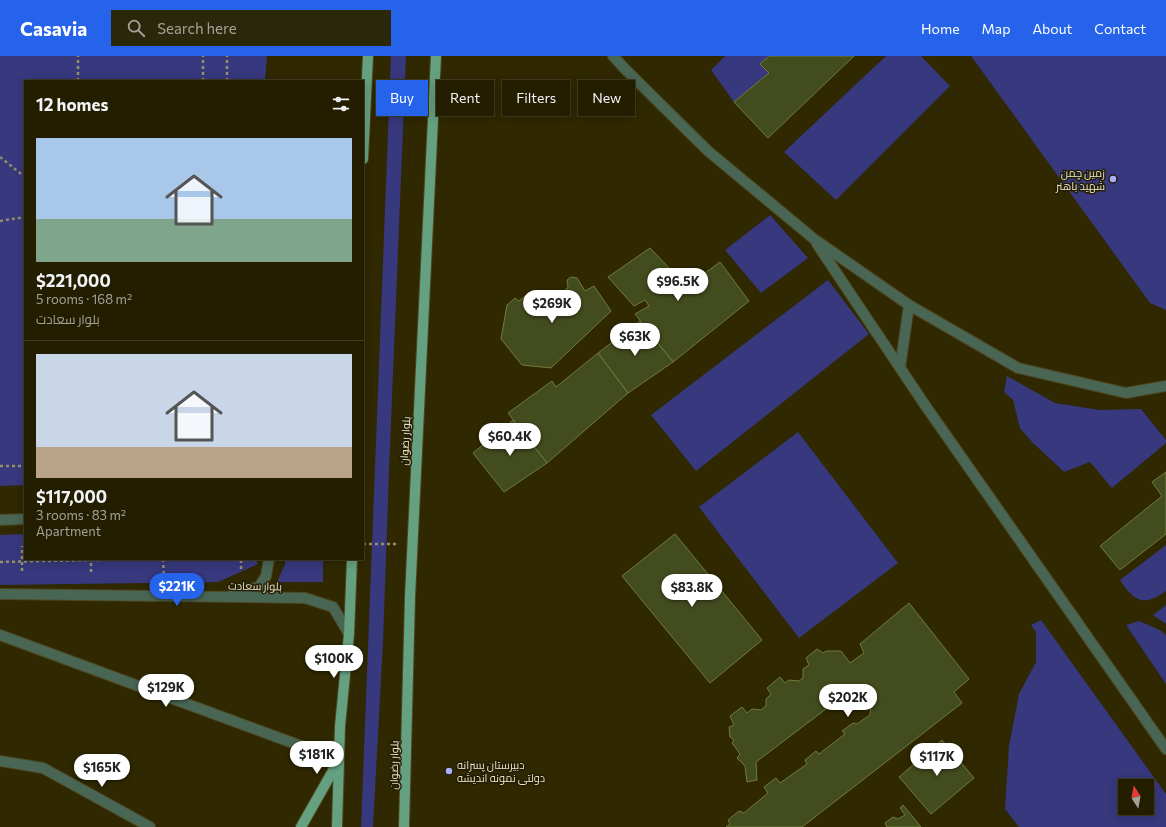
<!DOCTYPE html>
<meta charset="utf-8">
<style>
:root{--surface:#231e00;--page:#2b270a;--text:#f1f3f6;--muted:#a3a299;--line:#403c22;--accent:#2563eb}
body{margin:0;font-family:Commissioner,Cairo,sans-serif;background:var(--page);color:var(--text);height:100vh;display:flex;flex-direction:column;font-size:15px;white-space:nowrap}
*{box-sizing:border-box;margin:0}
p{font-size:13px;color:var(--muted)}
.icon{flex:none;width:22px;height:22px;fill:none;stroke:currentColor;stroke-width:2;stroke-linecap:round;stroke-linejoin:round}
.map{position:relative;flex:1;overflow:hidden}
.sheet{position:absolute;left:24px;top:24px;width:340px;height:480px;display:flex;flex-direction:column;background:var(--surface);border-radius:0px;box-shadow:0 2px 10px #0003,0 0 0 1px var(--line)}
.sheet>*{flex:none}
.top-card{position:absolute;left:376px;top:24px;width:380px;height:36px;display:flex;gap:8px}
.needle{width:26px;rotate:349deg}
.tools{position:absolute;left:1118px;top:723px;display:grid;gap:8px}
.tools a{display:grid;place-items:center;width:36px;height:36px;border-radius:0px;background:var(--surface);box-shadow:0 2px 10px #0003,0 0 0 1px var(--line);font-size:20px}
.price{position:absolute;translate:-50% -34px;padding:0 9px;border-radius:14px;background:#fff;color:#222;font-size:13px;line-height:26px;filter:drop-shadow(0 1px 2px #0008)}
.price::after{content:'';position:absolute;left:50%;top:24px;width:12px;height:9px;margin-left:-6px;background:inherit;clip-path:polygon(0 0,100% 0,50% 100%)}
.price.active{background:var(--accent);color:#fff}
ul{padding:0;list-style:none}
li{display:grid;align-content:center;gap:8px;height:212px;padding:0 12px}
li+li{border-top:1px solid var(--line)}
li span{display:grid;place-items:center;height:124px;border-radius:0px;color:#555}
li>.icon{margin-inline-start:auto}
span .icon{width:72px;height:72px;fill:#fffc;stroke-width:1}
li b{font-size:17px}
h2{display:flex;justify-content:space-between;align-items:center;height:48px;padding:0 12px;font-size:17px}
.chip{padding:0 14px;border-radius:0px;background:var(--surface);box-shadow:0 2px 10px #0003,0 0 0 1px var(--line);font-size:14px;line-height:36px}
.chip.active{background:var(--accent);color:#fff}
header{display:flex;align-items:center;gap:24px;box-sizing:border-box;height:56px;padding:0 20px;background:var(--accent);color:#fff}
header strong{font-size:19px}
nav{display:flex;gap:22px;margin-inline-start:auto;font-size:14px}
.search{width:280px;height:36px;background:var(--page);display:flex;align-items:center;gap:10px;box-sizing:border-box;padding:0 14px;border-radius:0px;color:var(--muted);font-size:15px}
.map>svg:first-child{display:block}
.green{fill:#37387d;fill-rule:evenodd}
.building{fill:#434c1f;stroke:#6f7d38}
.lines{fill:none;stroke-linecap:round;stroke-linejoin:round}
.minor-casing{stroke:#4d461f;stroke-width:12}
.major-casing{stroke:#4d461f;stroke-width:12}
.path{stroke:#968f6a;stroke-width:2.5;stroke-dasharray:3 3;stroke-linecap:butt}
.minor{stroke:#496554;stroke-width:10}
.major{stroke:#65a180;stroke-width:10}
.poi-dot{fill:#a8b0fc;stroke:#231e07;stroke-width:1.5}
.labels{text-anchor:middle;stroke-width:3;stroke-linejoin:round;paint-order:stroke}
.poi-label{font-size:11px;fill:#ebe4c1;stroke:#231e07;text-anchor:end}
.street-label{font-size:11px;fill:#ebe4c1;stroke:#231e07}
</style>
<header>
<strong>Casavia</strong>
<div class="search"><svg class="icon" aria-label="search" viewBox="0 0 24 24"><circle cx="10" cy="10" r="6"/><path d="M15 15l6 6"/></svg>Search here</div>
<nav><a>Home</a><a>Map</a><a>About</a><a>Contact</a></nav>
</header>
<div class="map">
<svg width="1166" height="771" viewBox="0 0 1166 771">
<rect width="100%" height="100%" fill="#2f2800"/>
<g class="green">
<polygon points="0,0 267,0 265,25 25,25 25,429 0,430"/>
<polygon points="391,0 406,0 389,415 383,586 373,771 361,771"/>
<polygon points="725,0 769,0 761,8 769,17 734,46 711,14"/>
<polygon points="886,0 921,0 950,30 836,144 784,96"/>
<polygon points="971,0 1166,0 1166,254 1150,247"/>
<polygon points="770,159 808,202 761,237 725,194"/>
<polygon points="828,224 869,278 696,415 651,359"/>
<polygon points="1007,320 1055,347 1100,354 1141,353 1166,384 1166,387 1112,432 1090,406 1064,416 1032,386 1020,372 1013,344 1004,336"/>
<polygon points="798,376 898,507 799,582 699,451"/>
<polygon points="25,478 25,503 255,503 258,508 218,526 0,529 0,479"/>
<path d="M1166 489V535C1143 551 1135 546 1120 524Z"/>
<polygon points="285,503 323,503 323,526 277,526 285,508"/>
<polygon points="1166,549 1166,568 1153,559"/>
<path d="M1041 564 1166 738V771H1019L1005 753 1009 690 1019 638 1036 606V576L1031 569ZM1125 730H1147V752H1125Z"/>
<polygon points="1139,565 1160,574 1166,579 1166,628 1126,569"/>
</g>
<g class="building">
<polygon points="769,0 854,0 768,82 734,46 769,17 760,8"/>
<polygon points="650,192 674,217 660,233 662,237 675,228 682,234 720,206 749,245 673,306 635,258 649,250 645,244 634,250 608,221"/>
<polygon points="571,221 577,222 585,235 594,230 611,255 551,312 522,309 501,283 507,249 515,242 519,245 526,239 548,245 568,232 567,224"/>
<polygon points="640,265 673,306 628,337 598,297"/>
<polygon points="598,297 628,337 547,407 508,357 552,325 556,331"/>
<polygon points="513,364 547,407 504,436 473,397"/>
<polygon points="1166,416 1166,478 1120,514 1100,490 1162,440 1152,426"/>
<polygon points="675,478 762,584 710,627 622,520"/>
<polygon points="909,547 969,623 954,636 962,647 802,771 726,771 730,768 728,764 739,755 744,757 768,737 764,731 776,722 780,727 807,708 805,704 816,695 819,698 845,678 842,675 853,667 857,668 870,659 871,648 860,634 851,634 756,706 757,724 747,726 745,710 737,702 740,698 732,687 734,684 730,681 729,671 734,669 730,660 742,651 747,657 752,653 761,654 766,650 766,643 771,638 767,632 780,621 785,627 789,624 799,625 803,622 803,613 809,609 806,602 817,593 823,597 826,595 841,595 850,607 864,597 860,588"/>
<polygon points="942,684 974,722 931,758 899,721"/>
<polygon points="903,749 921,771 887,771 885,767 893,761 898,763 905,759 900,752"/>
</g>
<g class="lines">
<g class="minor-casing">
<g id="minor">
<polyline points="613,0 626,14 708,95 814,183 909,249 1018,312 1126,337 1166,330"/>
<polyline points="817,188 927,352 1166,693"/>
<polyline points="900,312 909,249"/>
<polyline points="0,464 25,463"/>
<polyline points="0,538 305,542 333,551 349,578"/>
<polyline points="233,538 259,531 266,520 269,503"/>
<polyline points="0,579 339,704"/>
<polyline points="0,705 43,712 150,771"/>
</g>
</g>
<g class="major-casing">
<g id="major">
<polyline points="363,103 368,0"/>
<polyline points="301,771 339,704"/>
<polyline points="337,771 340,670 349,578 352,503"/>
<polyline points="404,771 410,541 436,0"/>
</g>
</g>
<g class="path">
<polyline points="78,25 78,0"/>
<polyline points="203,25 203,0"/>
<polyline points="227,25 227,0"/>
<polyline points="0,101 25,121"/>
<polyline points="0,165 25,161"/>
<polyline points="0,410 25,410"/>
<polyline points="363,488 396,488"/>
<polyline points="163,503 164,524"/>
<polyline points="0,506 141,503"/>
<polyline points="241,513 241,503"/>
<polyline points="22,515 22,490"/>
<polyline points="91,516 91,503"/>
</g>
<use href="#minor" class="minor"/>
<use href="#major" class="major"/>
</g>
<g class="poi-dot">
<circle cx="1113" cy="123" r="4"/>
<circle cx="449" cy="715" r="4"/>
</g>
<g class="labels">
<g class="poi-label">
<text x="1105" y="121">زمین چمن<tspan x="1105" dy="13">شهید باهنر</tspan></text>
<text x="457" y="713" text-anchor="start">دبیرستان پسرانه<tspan x="457" dy="13">دولتی نمونه اندیشه</tspan></text>
</g>
<g class="street-label">
<text transform="translate(405 385) rotate(-87)" y="4">بلوار رضوان</text>
<text transform="translate(255 530) rotate(1)" y="4">بلوار سعادت</text>
<text transform="translate(394 709) rotate(-89)" y="4">بلوار رضوان</text>
</g>
</g>
</svg>
<div class="tools">
<a><svg class="needle" viewBox="-14 -14 28 28"><path d="M0-13l5 13h-10z" fill="#e53935"/><path d="M0 13l5-13h-10z" fill="#a3a299"/></svg></a>
</div>
<b class="price" style="left:678px;top:246px">$96.5K</b>
<b class="price" style="left:552px;top:268px">$269K</b>
<b class="price" style="left:635px;top:301px">$63K</b>
<b class="price" style="left:510px;top:401px">$60.4K</b>
<b class="price active" style="left:177px;top:551px">$221K</b>
<b class="price" style="left:692px;top:552px">$83.8K</b>
<b class="price" style="left:334px;top:623px">$100K</b>
<b class="price" style="left:166px;top:652px">$129K</b>
<b class="price" style="left:848px;top:662px">$202K</b>
<b class="price" style="left:317px;top:719px">$181K</b>
<b class="price" style="left:937px;top:721px">$117K</b>
<b class="price" style="left:102px;top:732px">$165K</b>
<div class="top-card">
<a class="chip active">Buy</a>
<a class="chip">Rent</a>
<a class="chip">Filters</a>
<a class="chip">New</a>
</div>
<section class="sheet">
<h2>12 homes<svg class="icon" aria-label="filters" viewBox="0 0 24 24"><path d="M4 7h16M4 17h16"/><circle cx="9" cy="7" r="2"/><circle cx="15" cy="17" r="2"/></svg></h2>
<ul>
<li><span style="background:linear-gradient(#a9c7e8 65%,#7fa58c 0)"><svg class="icon" aria-label="home" viewBox="0 0 24 24"><path d="M3 11l9-7 9 7M6 9v11h12V9"/></svg></span><div><b>$221,000</b><p>5 rooms · 168 m²</p><p>بلوار سعادت</p></div></li>
<li><span style="background:linear-gradient(#c9d6e8 75%,#b9a48a 0)"><svg class="icon" aria-label="home" viewBox="0 0 24 24"><path d="M3 11l9-7 9 7M6 9v11h12V9"/></svg></span><div><b>$117,000</b><p>3 rooms · 83 m²</p><p>Apartment</p></div></li>
</ul>
</section>
</div>
